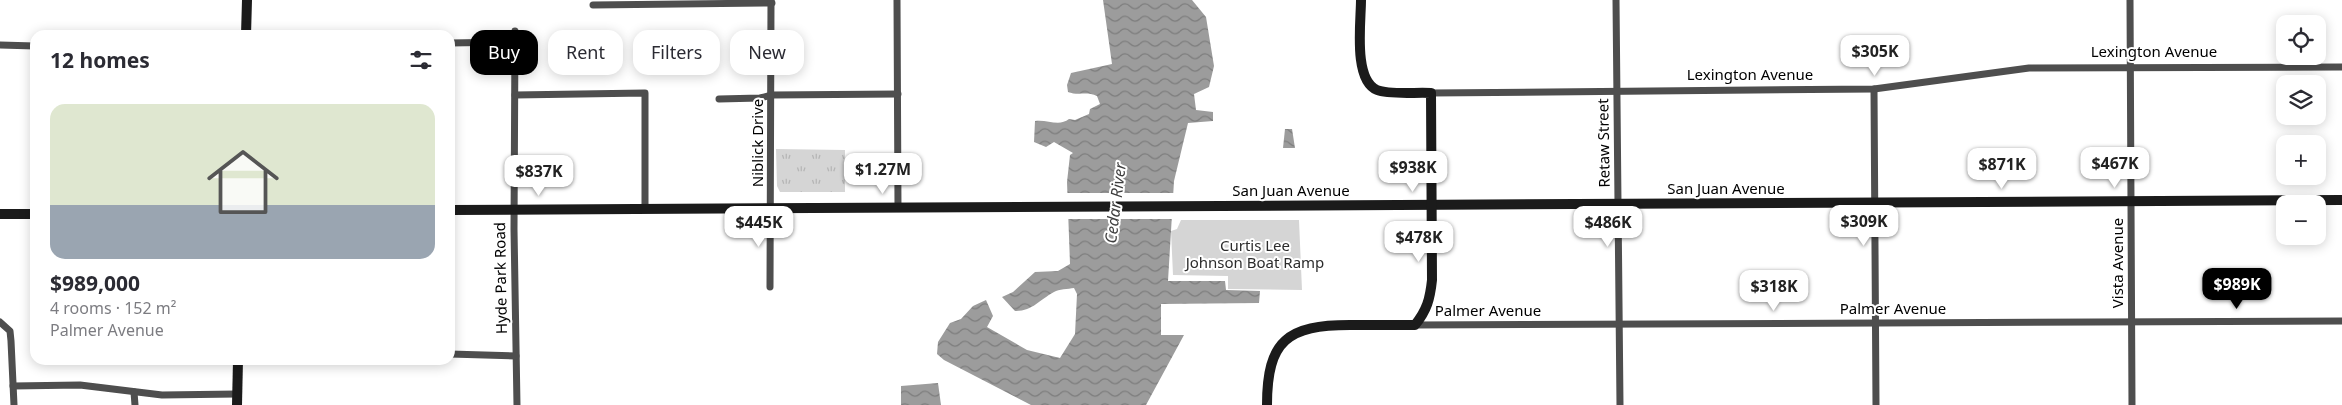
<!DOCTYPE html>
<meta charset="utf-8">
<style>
:root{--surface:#fff;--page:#f2f2f3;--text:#2b2b33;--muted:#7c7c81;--accent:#000}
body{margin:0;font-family:"Noto Sans",sans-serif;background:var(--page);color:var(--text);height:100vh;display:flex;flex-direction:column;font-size:19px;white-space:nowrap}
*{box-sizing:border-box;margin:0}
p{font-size:16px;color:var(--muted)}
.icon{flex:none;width:28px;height:28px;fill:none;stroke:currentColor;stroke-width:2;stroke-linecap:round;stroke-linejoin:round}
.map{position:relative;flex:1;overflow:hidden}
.sheet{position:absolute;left:30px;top:30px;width:425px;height:335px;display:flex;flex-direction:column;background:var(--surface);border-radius:15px;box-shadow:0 2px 12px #0003}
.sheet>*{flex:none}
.top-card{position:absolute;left:470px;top:30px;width:475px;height:45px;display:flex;gap:10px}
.tools{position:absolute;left:2276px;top:15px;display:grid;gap:10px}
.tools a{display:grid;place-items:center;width:50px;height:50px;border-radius:10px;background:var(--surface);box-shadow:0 2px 12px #0003;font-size:25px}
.price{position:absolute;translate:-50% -42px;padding:0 11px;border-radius:10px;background:#fff;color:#222;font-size:16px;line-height:32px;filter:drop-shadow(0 1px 2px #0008)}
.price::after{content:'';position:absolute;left:50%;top:30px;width:15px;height:11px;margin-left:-8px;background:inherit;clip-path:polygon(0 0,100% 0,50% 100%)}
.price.active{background:var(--accent);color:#fff}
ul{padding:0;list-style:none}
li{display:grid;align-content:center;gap:10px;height:265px;padding:0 20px}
li span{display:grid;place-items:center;height:155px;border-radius:15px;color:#555}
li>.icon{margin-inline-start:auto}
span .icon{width:90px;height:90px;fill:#fffc;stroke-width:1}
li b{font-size:21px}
h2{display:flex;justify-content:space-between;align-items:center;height:60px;padding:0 20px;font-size:21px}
.tag{padding:0 18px;border-radius:15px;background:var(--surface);box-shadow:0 2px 12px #0003;font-size:18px;line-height:45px}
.tag.active{background:var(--accent);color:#fff}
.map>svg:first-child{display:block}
.grass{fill:url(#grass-tufts)}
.green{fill:#d5d5d5}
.water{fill:url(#water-waves)}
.pier{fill:#fff}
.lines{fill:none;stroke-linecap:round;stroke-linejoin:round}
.street{stroke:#4e4e4e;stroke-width:7}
.secondary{stroke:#1b1b1b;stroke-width:10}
.labels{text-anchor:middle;stroke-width:4;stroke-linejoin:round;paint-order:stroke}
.street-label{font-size:15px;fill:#000;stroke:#fff}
.park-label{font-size:15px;fill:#2c2c2c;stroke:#fff}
.water-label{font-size:16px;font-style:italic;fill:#3d3d3d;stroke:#fff}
</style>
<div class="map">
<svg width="2342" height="405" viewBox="0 0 2342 405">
<defs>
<pattern id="grass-tufts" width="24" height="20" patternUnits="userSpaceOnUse" patternTransform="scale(1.25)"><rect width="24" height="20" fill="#d5d5d5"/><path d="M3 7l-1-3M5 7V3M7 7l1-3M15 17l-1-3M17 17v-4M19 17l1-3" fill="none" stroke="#b5b5b5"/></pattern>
<pattern id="water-waves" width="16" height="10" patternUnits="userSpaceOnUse" patternTransform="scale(1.25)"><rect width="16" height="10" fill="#9c9c9c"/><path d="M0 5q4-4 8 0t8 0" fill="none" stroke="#7d7d7d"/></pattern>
</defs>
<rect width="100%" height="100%" fill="#fff"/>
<polygon class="grass" points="776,149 845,150 845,192 780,192 777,186"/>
<polygon class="green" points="1181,220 1299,220 1302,290 1228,289 1228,276 1173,275 1171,231 1177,229"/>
<g class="water">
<path d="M1103 0H1192L1206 17 1214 66 1209 87 1194 94 1196 110 1213 112V121L1188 123 1174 181 1168 281H1225L1226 290 1260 291 1259 303 1161 304V335H1184L1146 405H1031L944 360 937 354 938 342 950 323 961 319 973 306 986 300 993 316 987 327 1027 350 1060 358 1075 334 1077 294 1074 288C1068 289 1059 289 1054 292 1039 300 1033 311 1015 311L1002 297 1013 292 1035 272 1058 271 1070 264 1067 182 1070 155 1073 153 1054 142 1046 147 1034 142 1035 121C1047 119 1059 127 1069 119L1075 120 1089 114 1090 109 1100 104 1097 96C1087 91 1078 96 1068 92L1067 85 1071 73 1112 64Z"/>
<polygon points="1285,129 1292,129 1295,148 1283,148"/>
<polygon points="938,383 941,405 901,405 901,386"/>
</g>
<polygon class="pier" points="1064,193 1176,193 1174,219 1065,219"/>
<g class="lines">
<g class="street">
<polyline points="897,0 898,208"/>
<polyline points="1616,0 1620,405"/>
<polyline points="2130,0 2132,405"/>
<polyline points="593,5 772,3"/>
<polyline points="515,31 514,229 517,405"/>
<polyline points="450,43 515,42"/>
<polyline points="0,45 35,46"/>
<polyline points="1874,89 1876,405"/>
<polyline points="1431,93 1874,89 2029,68 2342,67"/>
<polyline points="515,95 645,93 645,209"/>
<polyline points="719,99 760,98 772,95 898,94"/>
<polyline points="770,287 771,0"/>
<polyline points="0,322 10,331 11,341 14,405"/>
<polyline points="1415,325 2342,321"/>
<polyline points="450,354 516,356"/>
<polyline points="13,386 80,385 162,395 237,394"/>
<polyline points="134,392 135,405"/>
</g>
<g class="secondary">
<polyline points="246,35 247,0"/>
<polyline points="450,210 2342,200"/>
<polyline points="0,214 35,214"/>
<polyline points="237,405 238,360"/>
<path d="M1267 405C1267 340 1288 325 1350 325 1371 325 1393 325 1415 325 1427 310 1430 299 1432 280L1431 93C1417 92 1389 95 1377 90 1353 80 1361 22 1361 0"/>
</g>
</g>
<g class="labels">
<g class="street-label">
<text x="2154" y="57">Lexington Avenue</text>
<text x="1750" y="80">Lexington Avenue</text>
<text transform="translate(758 143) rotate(-90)" y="5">Niblick Drive</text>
<text transform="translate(1604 143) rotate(-91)" y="5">Retaw Street</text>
<text x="1726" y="194">San Juan Avenue</text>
<text x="1291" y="196">San Juan Avenue</text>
<text transform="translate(2118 263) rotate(-90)" y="5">Vista Avenue</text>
<text transform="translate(501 278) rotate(-91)" y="5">Hyde Park Road</text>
<text x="1893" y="314">Palmer Avenue</text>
<text x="1488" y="316">Palmer Avenue</text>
</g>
<g class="park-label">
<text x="1255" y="251">Curtis Lee<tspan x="1255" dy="17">Johnson Boat Ramp</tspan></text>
</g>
<g class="water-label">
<text transform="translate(1115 203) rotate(-83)" y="6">Cedar River</text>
</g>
</g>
</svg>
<div class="tools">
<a><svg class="icon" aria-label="locate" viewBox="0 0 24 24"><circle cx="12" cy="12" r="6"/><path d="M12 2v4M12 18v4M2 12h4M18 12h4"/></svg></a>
<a><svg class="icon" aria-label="layers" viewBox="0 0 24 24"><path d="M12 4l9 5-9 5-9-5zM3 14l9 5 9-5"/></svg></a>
<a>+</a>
<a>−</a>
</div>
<b class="price" style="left:1875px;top:77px">$305K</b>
<b class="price" style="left:2115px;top:189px">$467K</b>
<b class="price" style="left:2002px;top:190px">$871K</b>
<b class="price" style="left:1413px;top:193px">$938K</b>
<b class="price" style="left:883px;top:195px">$1.27M</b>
<b class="price" style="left:539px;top:197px">$837K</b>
<b class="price" style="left:1864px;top:247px">$309K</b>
<b class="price" style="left:759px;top:248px">$445K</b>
<b class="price" style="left:1608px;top:248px">$486K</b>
<b class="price" style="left:1419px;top:263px">$478K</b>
<b class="price active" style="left:2237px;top:310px">$989K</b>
<b class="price" style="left:1774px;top:312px">$318K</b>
<div class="top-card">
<a class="tag active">Buy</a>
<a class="tag">Rent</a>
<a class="tag">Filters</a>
<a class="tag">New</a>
</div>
<section class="sheet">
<h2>12 homes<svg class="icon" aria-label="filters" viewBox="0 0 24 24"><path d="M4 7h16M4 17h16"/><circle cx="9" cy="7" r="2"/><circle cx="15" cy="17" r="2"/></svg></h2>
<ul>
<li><span style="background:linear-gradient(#dfe7d0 65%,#9aa5b1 0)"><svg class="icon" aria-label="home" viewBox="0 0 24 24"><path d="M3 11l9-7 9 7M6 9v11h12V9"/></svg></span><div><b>$989,000</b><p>4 rooms · 152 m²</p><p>Palmer Avenue</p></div></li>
</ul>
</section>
</div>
